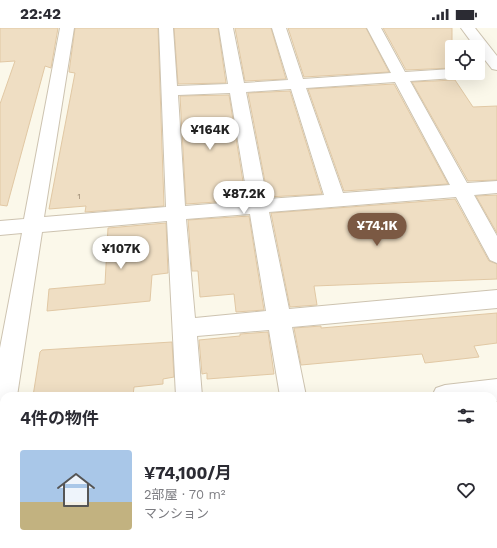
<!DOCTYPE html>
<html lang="ja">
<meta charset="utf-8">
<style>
:root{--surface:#fff;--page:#f2f2f3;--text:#2b2b33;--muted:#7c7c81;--line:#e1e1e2;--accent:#7b5943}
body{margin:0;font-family:"Work Sans","Noto Sans JP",sans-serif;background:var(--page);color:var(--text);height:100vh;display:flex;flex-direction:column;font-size:15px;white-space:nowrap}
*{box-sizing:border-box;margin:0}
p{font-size:13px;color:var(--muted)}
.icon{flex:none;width:22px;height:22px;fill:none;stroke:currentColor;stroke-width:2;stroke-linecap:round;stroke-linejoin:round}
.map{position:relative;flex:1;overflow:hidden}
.panel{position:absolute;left:0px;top:364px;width:497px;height:156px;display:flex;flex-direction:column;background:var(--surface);border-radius:12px 12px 0 0;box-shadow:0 4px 16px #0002}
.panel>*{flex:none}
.buttons{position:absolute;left:445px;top:12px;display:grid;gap:8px}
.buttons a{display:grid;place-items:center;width:40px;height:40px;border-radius:4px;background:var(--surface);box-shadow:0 4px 16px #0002;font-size:20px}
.price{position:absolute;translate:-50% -34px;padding:0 9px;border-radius:14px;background:#fff;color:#222;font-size:13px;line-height:26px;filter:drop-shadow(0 1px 2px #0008)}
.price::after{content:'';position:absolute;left:50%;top:24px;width:12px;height:9px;margin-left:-6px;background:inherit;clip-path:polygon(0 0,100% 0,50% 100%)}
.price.current{background:var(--accent);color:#fff}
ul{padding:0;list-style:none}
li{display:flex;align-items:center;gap:12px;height:100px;padding:0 20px}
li+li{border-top:1px solid var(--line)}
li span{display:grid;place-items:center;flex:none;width:112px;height:80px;border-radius:4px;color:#555}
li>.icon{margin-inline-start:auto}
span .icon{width:48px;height:48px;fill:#fffc;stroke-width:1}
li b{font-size:17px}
h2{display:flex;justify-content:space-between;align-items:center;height:48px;padding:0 20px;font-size:17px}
.status{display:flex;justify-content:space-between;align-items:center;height:28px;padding:0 20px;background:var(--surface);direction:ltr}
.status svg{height:11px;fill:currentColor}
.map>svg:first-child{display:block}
.building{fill:#efdec3;stroke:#e1c8a4}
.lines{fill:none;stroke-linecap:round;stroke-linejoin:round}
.minor-casing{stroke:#cdc3b0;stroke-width:2}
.minor{fill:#fff;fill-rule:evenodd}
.labels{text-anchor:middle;stroke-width:3;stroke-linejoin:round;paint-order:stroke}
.number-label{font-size:8px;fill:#94826b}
</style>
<div class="status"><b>22:42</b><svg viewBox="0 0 49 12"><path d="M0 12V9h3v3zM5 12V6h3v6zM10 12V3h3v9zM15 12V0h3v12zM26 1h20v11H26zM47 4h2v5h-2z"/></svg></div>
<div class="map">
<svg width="497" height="520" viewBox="0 0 497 520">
<rect width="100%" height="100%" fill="#fbf8ea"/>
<g class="building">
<polygon points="0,0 58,0 51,40 45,38 7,178 0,177 0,76 15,33 0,34"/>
<polygon points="75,0 158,0 164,178 85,184 86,178 49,181 75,45 69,44"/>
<polygon points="174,0 218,0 226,55 178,56"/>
<polygon points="235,0 271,0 286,51 245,53"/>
<polygon points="288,0 366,0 389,44 304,49"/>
<polygon points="383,0 452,0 452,40 406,42"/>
<polygon points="455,52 473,79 497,78 497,152 468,153 412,54"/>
<polygon points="394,56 448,156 344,163 308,61"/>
<polygon points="290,63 322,166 268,169 248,65"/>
<polygon points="229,67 246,172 186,176 180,68"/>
<polygon points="497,167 497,205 476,168"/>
<polygon points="455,171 489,233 497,236 497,251 314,258 317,277 290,279 271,185"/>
<polygon points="249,188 264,282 236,284 234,266 200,269 198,243 192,243 188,192"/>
<polygon points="166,195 168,245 152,247 150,273 47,283 49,261 105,256 108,200"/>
<polygon points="497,285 497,315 474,318 479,329 425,335 422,326 301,337 294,300 321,298 321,300"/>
<polygon points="268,304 274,346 207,351 207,345 202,346 199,312 240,308 240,306"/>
<polygon points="172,314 174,349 163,351 163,356 134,359 133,368 33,368 40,324 42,322"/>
</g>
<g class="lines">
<g class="minor-casing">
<g id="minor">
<path d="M60 0H74L44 189 166 179 159 0H173L177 58 228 56 219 0H233L244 55 288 52 272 0H286L303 51 391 45 367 0H381L405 44 452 41V45H463L460 48 455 50 410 53 467 155 497 153V165L474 167 497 208V235L490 232 456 169 269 184 289 281 497 262V280L292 299 306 368H280L269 302 197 308 202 368H176L167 193 42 204 17 368H4V401L0 402V320L22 205 0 207V193L24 191ZM395 54 450 157 343 165 306 60ZM291 61 324 167 267 171 246 64ZM230 65 248 173 185 178 178 67ZM250 186 266 283 195 290 186 191Z"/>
<polygon points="461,0 475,0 497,28 497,42 492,41 478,23 478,19 475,19"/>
<polygon points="497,351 497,373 493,374 493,368 432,368 436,360 445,357"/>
<rect x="185" y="516" width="30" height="4"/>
<polygon points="307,516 337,516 338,520 308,520"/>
</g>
</g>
<use href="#minor" class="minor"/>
</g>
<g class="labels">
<g class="number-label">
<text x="79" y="171">1</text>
</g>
</g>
</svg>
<div class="buttons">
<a><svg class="icon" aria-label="locate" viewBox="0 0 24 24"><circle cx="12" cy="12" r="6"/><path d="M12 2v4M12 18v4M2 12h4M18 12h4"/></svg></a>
</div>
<b class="price" style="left:210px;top:123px">¥164K</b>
<b class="price" style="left:244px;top:187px">¥87.2K</b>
<b class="price current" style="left:377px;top:219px">¥74.1K</b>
<b class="price" style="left:121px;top:242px">¥107K</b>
<section class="panel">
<h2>4件の物件<svg class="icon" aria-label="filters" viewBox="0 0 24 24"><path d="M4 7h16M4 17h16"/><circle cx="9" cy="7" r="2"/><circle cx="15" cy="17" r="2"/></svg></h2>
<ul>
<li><span style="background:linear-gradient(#a9c7e8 65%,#c2b280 0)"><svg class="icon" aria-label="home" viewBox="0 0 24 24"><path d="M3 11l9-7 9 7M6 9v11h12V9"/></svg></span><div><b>¥74,100/月</b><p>2部屋 · 70 m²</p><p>マンション</p></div><svg class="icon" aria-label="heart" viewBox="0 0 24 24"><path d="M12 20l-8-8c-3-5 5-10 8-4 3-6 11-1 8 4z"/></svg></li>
</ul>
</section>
</div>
